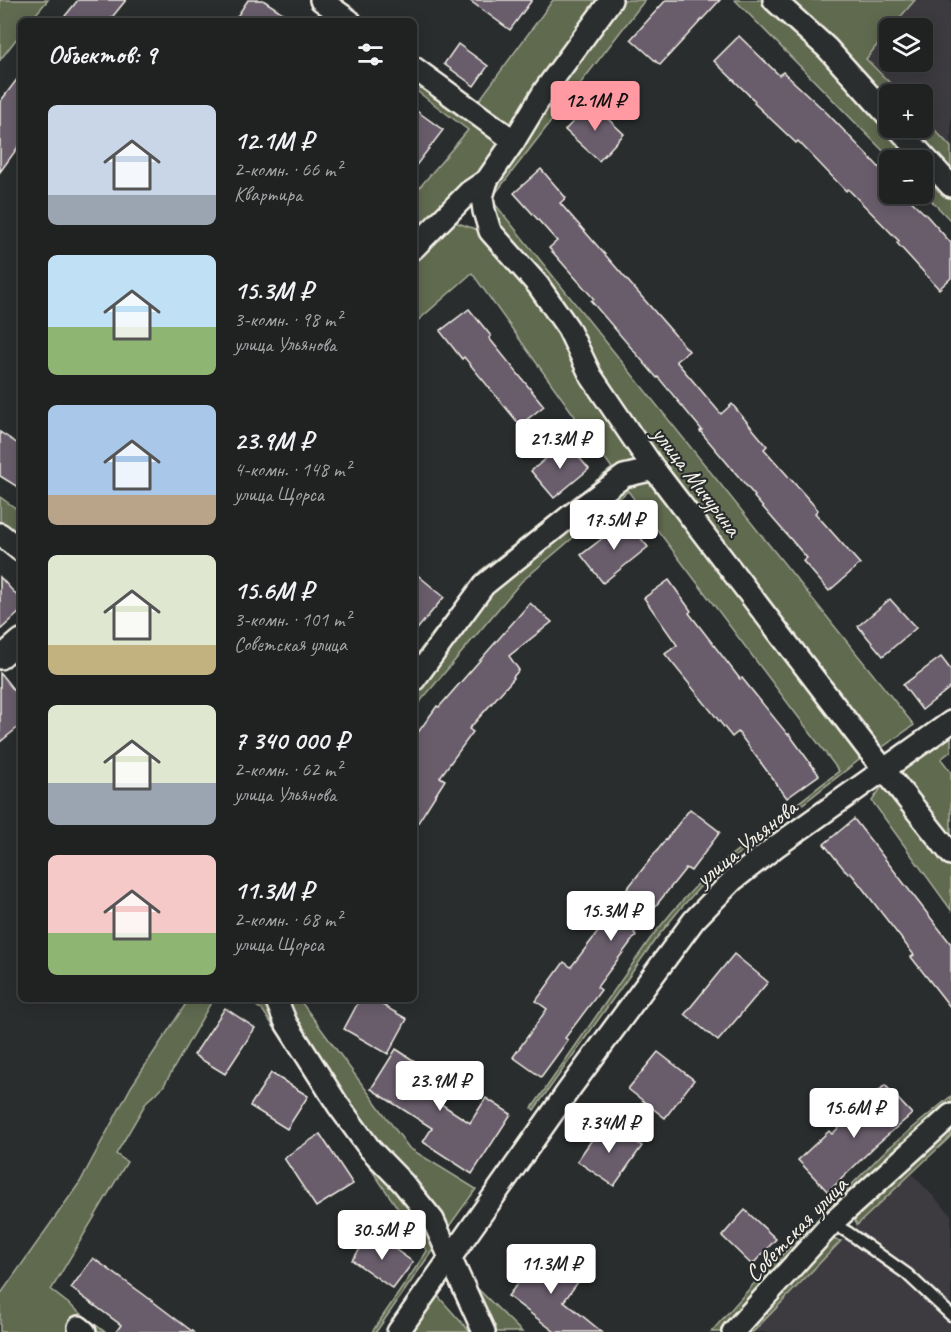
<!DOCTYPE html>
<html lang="ru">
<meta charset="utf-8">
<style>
:root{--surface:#202222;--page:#282a2a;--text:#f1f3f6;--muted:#a2a4a5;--line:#3d3f40;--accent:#ff9aa2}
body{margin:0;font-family:Caveat,sans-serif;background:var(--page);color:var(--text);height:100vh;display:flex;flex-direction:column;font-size:22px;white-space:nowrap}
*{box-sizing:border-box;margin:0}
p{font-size:20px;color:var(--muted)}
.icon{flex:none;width:33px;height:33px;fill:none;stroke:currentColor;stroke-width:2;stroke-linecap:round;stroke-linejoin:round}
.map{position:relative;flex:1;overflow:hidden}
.details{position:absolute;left:18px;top:18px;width:399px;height:984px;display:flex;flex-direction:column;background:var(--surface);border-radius:9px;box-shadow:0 3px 15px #0003,0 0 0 2px var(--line)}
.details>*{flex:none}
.tools{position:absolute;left:879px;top:18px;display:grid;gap:12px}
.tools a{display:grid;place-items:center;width:54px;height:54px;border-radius:9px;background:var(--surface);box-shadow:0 3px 15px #0003,0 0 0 2px var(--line);font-size:30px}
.price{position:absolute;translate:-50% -51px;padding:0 14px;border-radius:6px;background:#fff;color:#222;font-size:20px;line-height:39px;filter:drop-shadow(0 2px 3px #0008)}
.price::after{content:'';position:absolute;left:50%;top:36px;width:18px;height:14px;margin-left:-9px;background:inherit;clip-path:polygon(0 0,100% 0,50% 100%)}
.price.active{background:var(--accent);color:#111}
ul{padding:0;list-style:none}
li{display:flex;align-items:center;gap:18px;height:150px;padding:0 30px}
li span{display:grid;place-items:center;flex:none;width:168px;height:120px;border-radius:9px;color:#555}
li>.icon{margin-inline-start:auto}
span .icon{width:72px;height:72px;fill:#fffc;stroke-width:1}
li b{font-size:26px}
h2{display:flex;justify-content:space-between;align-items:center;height:72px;padding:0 30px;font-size:26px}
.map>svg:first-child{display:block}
.built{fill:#3d3b41}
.green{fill:#616a50;stroke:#aaae9c;stroke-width:1.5}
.building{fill:#695d6c;stroke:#f4f1e8;stroke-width:1.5}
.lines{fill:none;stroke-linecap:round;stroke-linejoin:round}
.service-casing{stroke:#f4f1e8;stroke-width:15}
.minor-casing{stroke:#f4f1e8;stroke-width:26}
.service{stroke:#2a2d2e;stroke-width:10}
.minor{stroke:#2a2d2e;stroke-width:21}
.labels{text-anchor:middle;stroke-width:4.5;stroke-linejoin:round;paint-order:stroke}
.street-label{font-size:24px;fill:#f4f1e8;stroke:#2a2d2e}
</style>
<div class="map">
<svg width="951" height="1332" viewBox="0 0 951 1332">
<rect width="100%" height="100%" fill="#2a2d2e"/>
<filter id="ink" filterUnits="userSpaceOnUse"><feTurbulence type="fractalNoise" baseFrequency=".0167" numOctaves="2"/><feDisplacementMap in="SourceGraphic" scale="12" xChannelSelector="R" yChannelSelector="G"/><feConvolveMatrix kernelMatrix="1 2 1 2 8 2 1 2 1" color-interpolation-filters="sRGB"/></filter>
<g filter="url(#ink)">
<g class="built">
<polygon points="915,0 951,0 951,147 923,117 922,94 901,94 866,59 889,30 890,62 922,62 922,28 891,28"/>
<polygon points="912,1174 951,1215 951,1332 753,1332 849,1233"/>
</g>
<g class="green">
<polygon points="0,0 48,0 30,21 21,21 21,33 0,60"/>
<polygon points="553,0 608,0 512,134 414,61 414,55 478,102"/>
<polygon points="617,0 645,0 491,199 914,725 877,751 658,465 594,374 572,326 541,283 497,232 488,207 487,198 491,184 501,167 551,90"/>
<polygon points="735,0 768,0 922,160 892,160"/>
<polygon points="780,0 915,0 891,28 890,28 889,30 866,59 901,94 890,94 889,112"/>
<polygon points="414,76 506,144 484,175 414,238 414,194 468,130 414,89"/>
<polygon points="923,117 951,147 951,182 903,128 922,128"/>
<polygon points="922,162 951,193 951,221 923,192"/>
<polygon points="449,220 478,230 492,240 534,289 643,466 481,583 414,673 414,658 480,571 612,468 472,273 414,324 414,255"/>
<polygon points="650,476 861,751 859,760 709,877 680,909 655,940 534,1110 532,1108 650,939 672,912 707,874 839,771 628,491 521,582 414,709 414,688 487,590 624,483"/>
<polygon points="0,497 21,512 21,541 0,524"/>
<polygon points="951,734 951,751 941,759 951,772 951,844 896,773"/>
<polygon points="885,782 951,866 951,910 872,801"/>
<polygon points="189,999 213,999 163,1087 147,1101 116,1154 127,1162 51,1290 105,1332 0,1332 0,1295 80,1182 131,1087"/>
<polygon points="247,999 270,999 437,1244 376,1332 372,1332 427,1251 263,1011"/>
<polygon points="280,999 299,999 409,1148 476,1189 447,1229 374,1145"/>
<polygon points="951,1096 951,1109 725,1332 711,1332 758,1279 885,1151"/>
<polygon points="951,1126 951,1136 857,1225 853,1217"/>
<polygon points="830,1239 841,1241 753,1332 744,1332"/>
<polygon points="476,1287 522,1332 491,1332 477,1302"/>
<polygon points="437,1295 470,1332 411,1332"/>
</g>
<g class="building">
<polygon points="78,0 126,0 109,21 61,21"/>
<polygon points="248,0 263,0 295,21 234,21"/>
<polygon points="469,0 532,0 510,30"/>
<polygon points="666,0 720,0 660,65 631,39"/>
<polygon points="739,36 779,75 783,72 828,114 875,163 890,179 890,194 904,194 927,216 951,243 951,278 939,289 897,243 899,241 848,189 846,191 798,141 796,143 754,103 755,101 714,61"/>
<polygon points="458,44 488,66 474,86 444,64"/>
<polygon points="21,74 21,143 0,172 0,102"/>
<polygon points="591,103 624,134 599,161 565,130"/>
<polygon points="414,109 443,130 414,168"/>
<polygon points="541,169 566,198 560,203 689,351 676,361 721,414 732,404 767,446 764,449 818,510 815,513 860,564 829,591 803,561 807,558 754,497 755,496 700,431 702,430 658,377 657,378 591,301 594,299 549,248 557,241 514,193"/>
<polygon points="469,309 491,336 489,338 544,406 520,425 464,357 462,359 440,331"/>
<polygon points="0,432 21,446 21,489 0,476"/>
<polygon points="566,442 589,469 554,498 531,471"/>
<polygon points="626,520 648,547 603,583 581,555"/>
<polygon points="414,572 444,597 414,633"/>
<polygon points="0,577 21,600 21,611 0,630"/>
<polygon points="669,580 691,611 689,613 740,679 742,678 788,735 789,734 819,775 787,798 738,732 732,737 665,654 677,645 644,598"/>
<polygon points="890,599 916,628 883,656 858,626"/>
<polygon points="530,603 552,622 509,656 519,670 513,677 514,678 469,729 473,732 440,777 445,780 414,829 414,738 437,706 439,707"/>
<polygon points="941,657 951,670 951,687 922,710 903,685"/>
<polygon points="0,673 21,699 21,725 0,742"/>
<polygon points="690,809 720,832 691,871 686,868 634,933 636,935 597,987 601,990 565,1038 568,1040 541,1077 513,1057 547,1009 536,1001 564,962 571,967 622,901 619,899"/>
<polygon points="854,819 951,944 951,1008 911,957 914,955 850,872 848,874 824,844"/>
<polygon points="734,954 768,982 718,1041 685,1014"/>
<polygon points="360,999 372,999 407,1019 388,1054 344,1029"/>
<polygon points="225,1008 255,1028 225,1074 194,1055"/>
<polygon points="396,1049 447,1082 435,1100 470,1123 486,1098 511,1114 472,1174 423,1142 432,1128 371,1089"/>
<polygon points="658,1052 694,1080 665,1118 628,1089"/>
<polygon points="271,1073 308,1096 287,1129 250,1106"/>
<polygon points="885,1085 912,1114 876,1145 828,1192 798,1160 829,1131 832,1134"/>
<polygon points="605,1121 642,1146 614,1186 577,1161"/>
<polygon points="320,1134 353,1184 316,1207 284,1158"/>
<polygon points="745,1210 776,1239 752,1265 722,1236"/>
<polygon points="372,1233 413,1262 393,1289 352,1260"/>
<polygon points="544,1249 581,1278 564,1301 602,1332 555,1332 508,1296"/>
<polygon points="93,1258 143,1294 193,1332 116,1332 121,1325 71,1288"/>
</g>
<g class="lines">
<g class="service-casing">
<polyline id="service" points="832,1223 849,1233 907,1274 951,1315"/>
</g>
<g class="minor-casing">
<g id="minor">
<polyline points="321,0 350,21"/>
<polyline points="774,0 827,48 890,118"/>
<polyline points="414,68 514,141"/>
<polyline points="898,128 951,186"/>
<polyline points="487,180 482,197 484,211 490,231 538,285 568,328 591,376 654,469 874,757 951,854"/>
<polyline points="414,248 469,192 487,180 514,141 545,90 611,0"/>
<polyline points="0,534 21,551"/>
<polyline points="0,658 21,640"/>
<polyline points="414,680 484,585 570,516 624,476 654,469"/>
<polyline points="276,999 286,1023 338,1105 370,1149 403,1183 433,1220 484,1332"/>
<polyline points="79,1327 85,1332"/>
<polyline points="398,1332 568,1091 694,920 733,880 775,847 951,722"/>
<polyline points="733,1332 832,1223 951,1115"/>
</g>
</g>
<use href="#service" class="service"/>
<use href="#minor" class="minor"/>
</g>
</g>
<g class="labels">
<g class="street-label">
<text transform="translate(697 481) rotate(53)" y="8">улица Мичурина</text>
<text transform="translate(746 843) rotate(-39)" y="8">улица Ульянова</text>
<text transform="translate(796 1229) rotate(-46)" y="8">Советская улица</text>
</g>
</g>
</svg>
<div class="tools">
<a><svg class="icon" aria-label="layers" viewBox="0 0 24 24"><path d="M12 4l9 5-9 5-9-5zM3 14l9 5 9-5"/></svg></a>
<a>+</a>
<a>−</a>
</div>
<b class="price active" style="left:595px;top:132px">12.1M ₽</b>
<b class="price" style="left:560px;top:470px">21.3M ₽</b>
<b class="price" style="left:614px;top:551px">17.5M ₽</b>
<b class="price" style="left:611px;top:942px">15.3M ₽</b>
<b class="price" style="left:440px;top:1112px">23.9M ₽</b>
<b class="price" style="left:854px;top:1139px">15.6M ₽</b>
<b class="price" style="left:609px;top:1154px">7.34M ₽</b>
<b class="price" style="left:382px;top:1261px">30.5M ₽</b>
<b class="price" style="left:551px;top:1295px">11.3M ₽</b>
<section class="details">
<h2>Объектов: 9<svg class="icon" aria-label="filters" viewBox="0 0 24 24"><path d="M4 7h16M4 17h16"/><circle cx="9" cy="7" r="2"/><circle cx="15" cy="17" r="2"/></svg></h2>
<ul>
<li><span style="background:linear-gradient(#c9d6e8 75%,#9aa5b1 0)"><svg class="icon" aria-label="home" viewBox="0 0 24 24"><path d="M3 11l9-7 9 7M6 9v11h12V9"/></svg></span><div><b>12.1M ₽</b><p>2-комн. · 66 m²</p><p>Квартира</p></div></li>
<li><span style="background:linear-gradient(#bfe0f5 60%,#8fb573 0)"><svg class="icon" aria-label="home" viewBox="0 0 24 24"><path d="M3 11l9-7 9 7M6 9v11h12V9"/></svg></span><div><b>15.3M ₽</b><p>3-комн. · 98 m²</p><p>улица Ульянова</p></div></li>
<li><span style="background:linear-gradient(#a9c7e8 75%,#b9a48a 0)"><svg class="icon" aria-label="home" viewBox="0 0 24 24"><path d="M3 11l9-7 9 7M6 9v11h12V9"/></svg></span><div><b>23.9M ₽</b><p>4-комн. · 148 m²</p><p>улица Щорса</p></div></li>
<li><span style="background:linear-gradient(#dfe7d0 75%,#c2b280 0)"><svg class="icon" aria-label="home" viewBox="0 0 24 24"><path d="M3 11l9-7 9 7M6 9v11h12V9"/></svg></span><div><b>15.6M ₽</b><p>3-комн. · 101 m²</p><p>Советская улица</p></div></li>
<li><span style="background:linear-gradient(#dfe7d0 65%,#9aa5b1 0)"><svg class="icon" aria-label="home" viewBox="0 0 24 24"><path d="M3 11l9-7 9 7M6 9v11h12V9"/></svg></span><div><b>7 340 000 ₽</b><p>2-комн. · 62 m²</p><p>улица Ульянова</p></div></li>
<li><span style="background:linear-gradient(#f6c9c9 65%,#8fb573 0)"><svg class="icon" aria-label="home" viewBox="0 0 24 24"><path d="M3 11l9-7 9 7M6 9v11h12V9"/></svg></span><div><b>11.3M ₽</b><p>2-комн. · 68 m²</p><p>улица Щорса</p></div></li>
</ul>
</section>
</div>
